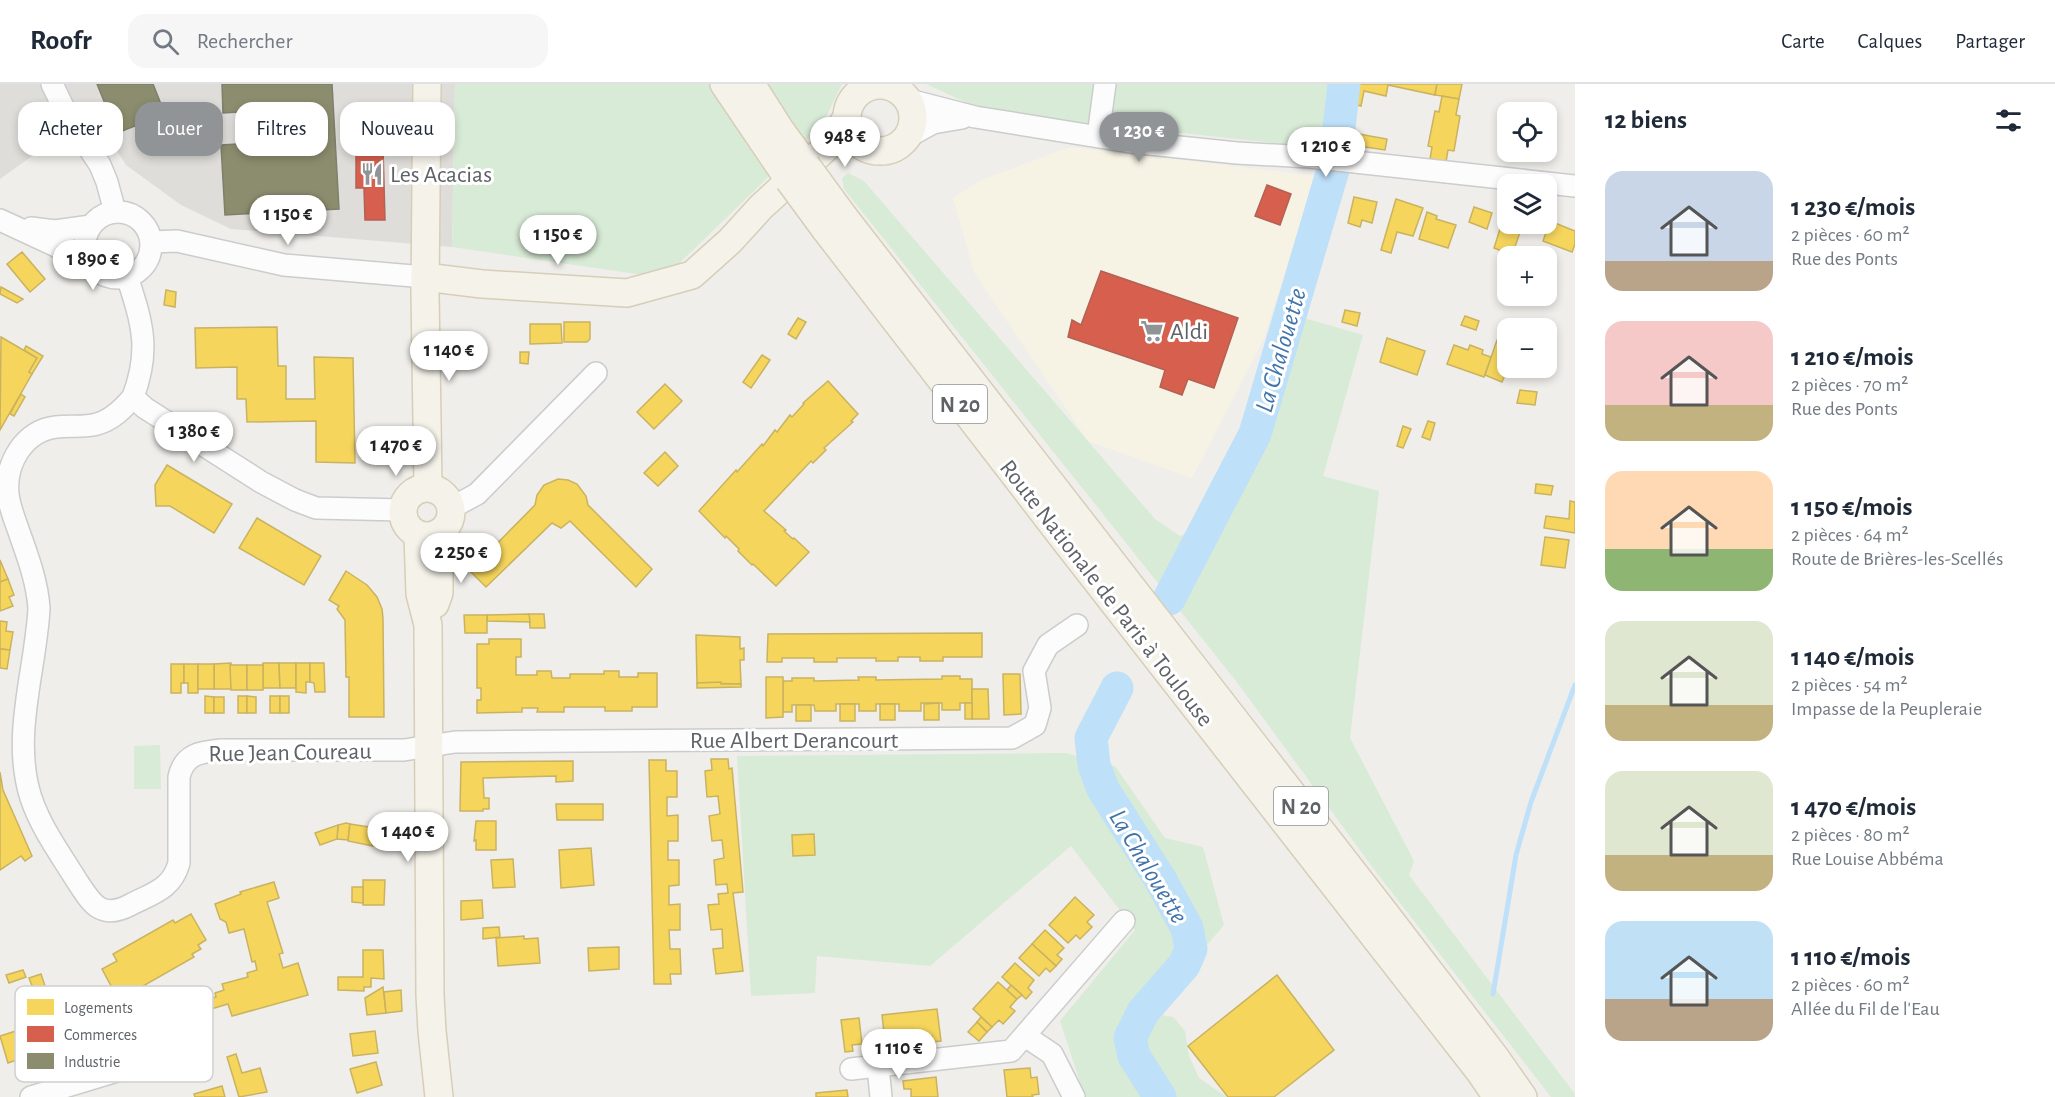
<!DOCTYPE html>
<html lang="fr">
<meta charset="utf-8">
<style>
:root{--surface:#fff;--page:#f6f6f7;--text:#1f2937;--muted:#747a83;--line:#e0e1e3;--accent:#919496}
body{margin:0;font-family:"Alegreya Sans",sans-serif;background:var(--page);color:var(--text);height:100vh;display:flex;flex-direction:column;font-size:22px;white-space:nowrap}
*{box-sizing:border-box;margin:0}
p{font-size:20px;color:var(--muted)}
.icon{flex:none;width:33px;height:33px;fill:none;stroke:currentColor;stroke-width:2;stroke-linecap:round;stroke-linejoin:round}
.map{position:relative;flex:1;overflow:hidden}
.side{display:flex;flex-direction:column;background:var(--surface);width:480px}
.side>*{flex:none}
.hud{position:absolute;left:18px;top:18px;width:570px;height:54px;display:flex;gap:12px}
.tools{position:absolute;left:1497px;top:18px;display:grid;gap:12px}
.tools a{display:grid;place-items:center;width:60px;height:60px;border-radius:12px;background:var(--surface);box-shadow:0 3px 9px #0003;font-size:30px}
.price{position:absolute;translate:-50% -51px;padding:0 14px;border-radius:21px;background:#fff;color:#222;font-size:20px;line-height:39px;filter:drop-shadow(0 2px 3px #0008)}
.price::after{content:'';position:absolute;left:50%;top:36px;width:18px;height:14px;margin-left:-9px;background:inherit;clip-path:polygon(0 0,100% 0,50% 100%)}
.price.selected{background:var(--accent);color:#fff}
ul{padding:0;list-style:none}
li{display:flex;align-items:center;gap:18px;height:150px;padding:0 30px}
li span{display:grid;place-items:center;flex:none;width:168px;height:120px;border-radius:18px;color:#555}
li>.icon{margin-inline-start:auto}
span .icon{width:72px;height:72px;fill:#fffc;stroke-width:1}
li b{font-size:26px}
h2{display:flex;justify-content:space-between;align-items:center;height:72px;padding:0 30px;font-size:26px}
.tag{padding:0 21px;border-radius:18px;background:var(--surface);box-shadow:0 3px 9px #0003;font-size:21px;line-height:54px}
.tag.selected{background:var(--accent);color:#fff}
header{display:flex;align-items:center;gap:36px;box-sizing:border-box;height:84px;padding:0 30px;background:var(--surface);border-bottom:2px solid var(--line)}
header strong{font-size:28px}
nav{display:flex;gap:33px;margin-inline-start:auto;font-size:21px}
.search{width:420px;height:54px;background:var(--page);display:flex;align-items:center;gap:15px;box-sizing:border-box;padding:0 21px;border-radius:18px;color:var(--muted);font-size:22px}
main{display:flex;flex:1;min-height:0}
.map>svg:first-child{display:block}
.commercial{fill:#f7f3e4}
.industrial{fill:#dfddda}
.green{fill:#d8ebd6}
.homes{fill:#f6d55c;stroke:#c9b360;stroke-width:1.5}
.shops{fill:#d6604d;stroke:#b26155;stroke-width:1.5}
.industry{fill:#8c8c6e;stroke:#7e806c;stroke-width:1.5}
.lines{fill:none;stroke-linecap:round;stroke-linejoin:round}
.stream{stroke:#bfe0f9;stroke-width:5}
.river{stroke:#bfe0f9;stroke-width:33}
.minor-casing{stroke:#cbcccc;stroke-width:24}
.major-casing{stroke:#d7ceb8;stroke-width:30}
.minor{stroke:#fdfcfc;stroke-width:21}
.major{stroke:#f4f2e9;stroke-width:27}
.major-bridge-casing{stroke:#d7ceb8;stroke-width:30;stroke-linecap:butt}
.major-bridge{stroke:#f4f2e9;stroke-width:27}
.labels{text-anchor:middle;stroke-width:6;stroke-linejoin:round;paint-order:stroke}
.shield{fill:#fff;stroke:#8f9295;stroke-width:1.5}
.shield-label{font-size:22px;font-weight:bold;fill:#5f6368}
.poi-label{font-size:24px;fill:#5f6368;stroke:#fff;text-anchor:start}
.street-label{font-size:24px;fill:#5f6368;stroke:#fff}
.water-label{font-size:26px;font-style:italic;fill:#4174aa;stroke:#fff}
.key{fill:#fff;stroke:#cfd0d2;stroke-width:1.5}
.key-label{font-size:16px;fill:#5f6368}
</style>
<header>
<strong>Roofr</strong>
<div class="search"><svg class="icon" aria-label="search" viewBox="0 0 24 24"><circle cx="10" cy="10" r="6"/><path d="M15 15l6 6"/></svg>Rechercher</div>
<nav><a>Carte</a><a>Calques</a><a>Partager</a></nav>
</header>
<main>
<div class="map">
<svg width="1575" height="1013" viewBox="0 0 1575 1013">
<rect width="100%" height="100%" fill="#efeeea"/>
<polygon class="commercial" points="1070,63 1316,92 1264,254 1192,394 1088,357 974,188 953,114 982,96"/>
<polygon class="industrial" points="0,0 455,0 452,163 231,145 181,121 126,81 92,29 0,95"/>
<g class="green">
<polygon points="455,0 842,0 822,41 664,194 452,163"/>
<polygon points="926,0 1333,0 1321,64 987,28"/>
<polygon points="848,89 864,97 1155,435 1180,452 1228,434 1279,227 1363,251 1323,392 1379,407 1350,654 1414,777 1409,791 1575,1010 1575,1013 1551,1013 1376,788 1236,597 844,105 842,94"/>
<polygon points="160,661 161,705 134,705 134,662"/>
<polygon points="1066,669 1115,682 1165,754 1203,763 1224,841 1149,929 1173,933 1185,947 1189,972 1199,994 1227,1013 1085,1013 1060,937 1135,846 1071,762 930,882 817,872 815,909 751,912 737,672"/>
</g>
<g class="homes">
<polygon points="1354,0 1437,0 1435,11 1388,1 1386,12 1364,7 1361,22 1349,19"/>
<polygon points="1437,0 1462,0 1459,15 1435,11"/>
<polygon points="1442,12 1459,15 1456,31 1460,32 1454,67 1448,66 1446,78 1430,75 1432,63 1428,62 1435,27 1439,28"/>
<polygon points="1348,48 1387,55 1385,66 1346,60"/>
<polygon points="1354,113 1377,118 1372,139 1362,136 1360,143 1348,139"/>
<polygon points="1396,115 1423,124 1413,152 1397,148 1391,169 1381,166"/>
<polygon points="1474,123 1492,129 1487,145 1469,138"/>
<polygon points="1427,128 1437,132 1436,135 1456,141 1448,164 1419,155"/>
<polygon points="1504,132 1508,133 1508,140 1523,140 1512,171 1494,164"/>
<polygon points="1550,137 1575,147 1575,160 1572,168 1543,157"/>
<polygon points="22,168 45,195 30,208 7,180"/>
<polygon points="1,203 23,215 17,219 0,210"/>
<polygon points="166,206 176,208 175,223 164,221"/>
<polygon points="1345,226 1360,229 1357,242 1342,238"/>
<polygon points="1465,232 1479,237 1476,246 1461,241"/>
<polygon points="798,234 806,238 796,255 788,250"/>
<polygon points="564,238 590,238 590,255 587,258 564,258"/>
<polygon points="530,240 561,240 562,259 530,260"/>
<polygon points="277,243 278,282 286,282 286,315 315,315 314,273 353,274 355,379 316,378 316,337 247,338 246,315 237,315 237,283 196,284 195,244"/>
<polygon points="1,253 37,274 29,288 32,290 0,346"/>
<polygon points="1387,254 1425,267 1417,291 1380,278"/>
<polygon points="1497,256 1508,257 1508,273 1505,280 1508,284 1502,298 1485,291"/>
<polygon points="1454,261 1468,266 1470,261 1483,266 1482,270 1491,273 1484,293 1447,280"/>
<polygon points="26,262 43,272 32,290 29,288 37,274 24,266"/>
<polygon points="520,268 529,268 528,280 520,279"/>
<polygon points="762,271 770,276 751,304 743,298"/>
<polygon points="828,297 858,330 851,337 853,338 824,364 826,366 813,379 811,377 764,427 786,446 784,447 793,455 794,454 809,468 776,502 753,480 752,481 738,467 739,465 726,452 725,454 699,427 736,386 737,388 762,360 763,362 775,346 777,348 790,331 792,333 804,320 803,319"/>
<polygon points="665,300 682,317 654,345 637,328"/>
<polygon points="1520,306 1537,308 1535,321 1517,319"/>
<polygon points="21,310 25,313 14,332 10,330"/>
<polygon points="1428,337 1435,339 1430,356 1422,353"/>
<polygon points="1403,342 1411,345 1403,364 1397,362"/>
<polygon points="665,368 678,382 658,402 644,389"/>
<polygon points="167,381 232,420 214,449 170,422 156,422 155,401"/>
<polygon points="558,395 568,396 577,400 586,412 588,421 652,485 636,503 570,437 561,444 552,439 486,503 470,487 535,421 537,411 544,401"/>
<polygon points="1536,400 1553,402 1551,411 1535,409"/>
<polygon points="1570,417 1575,418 1575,449 1544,444 1546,432 1569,435"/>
<polygon points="257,434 321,472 304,501 239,464"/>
<polygon points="1545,453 1569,456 1565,484 1541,481"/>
<polygon points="0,476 8,495 0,498"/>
<polygon points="346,487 367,501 377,513 382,525 383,534 384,633 349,633 349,593 346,593 345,536 337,525 339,522 329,516"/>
<polygon points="8,495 14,511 9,513 13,522 0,527 0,498"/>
<polygon points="529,530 544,530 545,544 530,544"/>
<polygon points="529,530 530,538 487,537 487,531"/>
<polygon points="464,531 487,531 487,549 465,549"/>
<polygon points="0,537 7,538 6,547 13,548 10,566 0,565"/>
<polygon points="982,549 982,573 943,573 943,577 920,577 920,573 898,573 898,577 876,577 876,574 837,574 837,578 814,578 814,574 782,574 782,578 767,578 768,550"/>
<polygon points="696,551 740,553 740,565 744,564 744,576 740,576 741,600 697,599"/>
<polygon points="489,555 521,555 521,573 516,573 516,591 537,591 537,587 551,587 552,594 570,594 570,590 604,590 604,587 619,587 619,593 638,593 638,589 657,589 657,623 632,623 632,627 605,627 605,623 564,623 564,628 537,628 538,624 522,624 522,628 477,629 477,616 481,616 481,604 477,604 477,560 489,560"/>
<polygon points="0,565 10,566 7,585 0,584"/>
<polygon points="231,579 231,605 214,605 214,580"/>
<polygon points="263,579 279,579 280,604 263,604"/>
<polygon points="279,579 296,579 296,604 280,604"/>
<polygon points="296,579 310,579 310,598 306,598 306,609 296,608"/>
<polygon points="310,579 324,579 325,608 315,608 314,599 310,598"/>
<polygon points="171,580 184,580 184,599 181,599 181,609 171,609"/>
<polygon points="184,580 198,580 198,609 188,609 188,599 184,599"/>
<rect x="198" y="580" width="16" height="25"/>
<polygon points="230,581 247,581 247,606 231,606"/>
<rect x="247" y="581" width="16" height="25"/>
<polygon points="1003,590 1020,590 1021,630 1004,631"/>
<polygon points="942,592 960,592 960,595 972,595 972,619 960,619 960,626 942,626 942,619 921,619 921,627 899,627 899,620 876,620 876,627 859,627 859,620 836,620 836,627 815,627 814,621 792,621 792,628 783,628 783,597 792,597 792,594 814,594 814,597 859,596 858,593 876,593 876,596 942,595"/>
<polygon points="766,593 783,593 783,633 766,634"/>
<polygon points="721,598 721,600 741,600 741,603 697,604 697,599"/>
<polygon points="972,605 988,605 989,635 972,635"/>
<polygon points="205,612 214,613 214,629 205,629"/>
<rect x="238" y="612" width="9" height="17"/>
<polygon points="247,612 256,613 256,629 247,629"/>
<rect x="270" y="612" width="10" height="17"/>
<rect x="280" y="612" width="9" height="17"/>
<rect x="214" y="613" width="10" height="16"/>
<polygon points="939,619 939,636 924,636 924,620"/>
<rect x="965" y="619" width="7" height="16"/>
<rect x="840" y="620" width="15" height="17"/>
<rect x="880" y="620" width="15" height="16"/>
<rect x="796" y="621" width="15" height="16"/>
<polygon points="711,675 728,675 729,685 732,684 743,808 733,809 743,887 716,890 713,865 723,864 722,845 711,846 708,821 719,820 718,810 728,809 727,800 716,801 714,776 724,774 722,756 712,757 709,732 720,730 718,712 707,713 705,687 712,686"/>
<polygon points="649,676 666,676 666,687 677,687 677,713 667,713 667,732 678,731 678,757 668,757 668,776 679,776 679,801 669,802 669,821 680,820 680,846 669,846 670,865 680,865 681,890 670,890 671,900 654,900"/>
<polygon points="573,677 573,697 556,698 556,692 483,694 484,714 489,714 489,725 483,725 483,727 460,727 461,678"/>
<polygon points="0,688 3,706 32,772 25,777 21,772 0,786"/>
<polygon points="556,720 603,720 603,736 557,736"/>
<polygon points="476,737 496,737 496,766 476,766 476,756 474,757"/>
<polygon points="346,739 350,740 348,756 337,755 338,741"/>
<polygon points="350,740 375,744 373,762 348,757"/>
<polygon points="338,741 337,755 320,761 315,749"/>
<polygon points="375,744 385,745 383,759 373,758"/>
<polygon points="385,745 404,750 403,762 383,759"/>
<polygon points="814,750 815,771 793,772 792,751"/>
<polygon points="591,764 594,801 561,804 559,766"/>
<polygon points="513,775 515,803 493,804 491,776"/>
<polygon points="363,796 385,796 384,821 363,821"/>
<polygon points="274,798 279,814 267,818 283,869 279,870 283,884 298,879 308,911 232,932 228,920 211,925 209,915 216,913 215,909 224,906 222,900 248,893 247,889 257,886 255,877 252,878 244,845 229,849 226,838 220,835 215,820 241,810 240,808"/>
<polygon points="352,803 363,803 363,819 352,818"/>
<polygon points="1075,813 1094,831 1087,838 1092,843 1080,855 1076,851 1068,859 1049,841"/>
<polygon points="482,816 483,834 461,836 461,817"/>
<polygon points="191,830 206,856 198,861 201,865 192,870 194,873 131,909 130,906 117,913 102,885 117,877 113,870 173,836 175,839"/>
<polygon points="499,843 500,853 483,855 483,844"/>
<polygon points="1045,846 1064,864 1057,871 1062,875 1056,882 1032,860"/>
<polygon points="524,852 524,855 538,854 540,879 498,882 496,854"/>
<polygon points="1032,860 1056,882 1050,888 1046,884 1039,892 1019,874"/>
<polygon points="619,863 619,885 589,887 588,864"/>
<polygon points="363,866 383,866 384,895 371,894 371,903 364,903 364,907 338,906 338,893 363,893"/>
<polygon points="1015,879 1034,896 1028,904 1032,908 1026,915 1002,893"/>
<polygon points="23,886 26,893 9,899 6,891"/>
<polygon points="41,890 47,908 36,912 29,894"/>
<polygon points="1277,891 1334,966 1274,1013 1228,1013 1188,962"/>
<polygon points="998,898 1017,915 1010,923 1015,927 1003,940 999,936 992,943 973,925"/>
<polygon points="1011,901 1022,911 1017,915 1007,906"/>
<polygon points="383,903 386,929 367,931 365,914"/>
<polygon points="401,906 402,927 386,929 384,908"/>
<polygon points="937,925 941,957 932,958 932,952 912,954 912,960 895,962 895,956 885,957 882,931"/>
<polygon points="981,933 992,943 987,948 977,938"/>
<polygon points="859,934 862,960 852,961 853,967 845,968 841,936"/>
<polygon points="977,938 987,948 979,957 968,948"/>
<polygon points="22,945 31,971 8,979 0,952"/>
<polygon points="375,947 378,969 353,972 350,950"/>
<polygon points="236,970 242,989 260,984 267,1008 239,1013 227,973"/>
<polygon points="376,978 382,1001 357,1009 350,985"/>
<polygon points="1030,984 1031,994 1037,993 1039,1010 1032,1011 1033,1013 1007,1013 1004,986"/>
<polygon points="936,993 938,1013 911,1013 911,1005 904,1005 903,997"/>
<polygon points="222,1002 225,1013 195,1013 194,1010"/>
<polygon points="847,1006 848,1013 816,1013 816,1009"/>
</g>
<g class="shops">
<polygon points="356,64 383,64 385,136 365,136 364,104 356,104"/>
<polygon points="1267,101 1291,110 1280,141 1255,132"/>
<polygon points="1101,187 1238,234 1214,304 1188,295 1182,311 1160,303 1165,286 1068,253 1072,236 1081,241"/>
</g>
<g class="industry">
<polygon points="97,0 153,0 165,30 117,49"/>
<polygon points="222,0 332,0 339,125 225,131 221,61 276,58 275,26 223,29"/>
</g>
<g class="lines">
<polyline class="stream" points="1493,910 1516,771 1531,718 1575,601"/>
<g class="river">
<polyline points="1169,515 1255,350 1335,79 1344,0"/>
<polyline points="1117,604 1091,654 1094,681 1103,705 1160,795 1187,844 1191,865 1184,881 1143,928 1130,954 1134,972 1160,1013"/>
</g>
<g class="minor-casing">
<g id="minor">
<polyline points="52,0 67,31 100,81 107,98 115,128"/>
<polyline points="909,16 975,33 1130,58 1237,69 1309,73 1575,102"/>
<polyline points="909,52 933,39 962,34"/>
<polyline points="1098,52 1105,0"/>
<circle cx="118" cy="161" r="33"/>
<polyline points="0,136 56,162 86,169"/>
<polyline points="31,144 55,147 91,142"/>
<polyline points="152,158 177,157 284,181 425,193"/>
<path d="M127 192C142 239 151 265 133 313L145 324 261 398 295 416 316 424 402 426"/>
<path d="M133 313C123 325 112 336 97 340 84 344 70 341 56 343 24 347 5 379 8 410 9 421 14 434 18 445 27 471 37 496 39 524 36 586 11 652 31 714 41 744 61 771 77 797 92 820 101 836 130 821 153 809 172 805 179 779V693C184 670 200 668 221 666H404L455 658 1012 654 1035 641 1040 624 1034 587 1048 561 1077 541"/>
<polyline points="451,424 477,410 596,289"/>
<polyline points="1025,952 1052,970 1074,1013"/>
<polyline points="878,983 881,1013"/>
<polyline points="851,985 1011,967 1124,837"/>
<polyline points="31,1013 127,984"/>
</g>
</g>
<g class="major-casing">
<g id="major">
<polyline points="427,0 425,208 428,403"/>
<polyline points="724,0 789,96"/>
<polyline points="751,0 781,47 806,81"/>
<circle cx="880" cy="34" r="33"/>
<polyline points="844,133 1384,828 1495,973 1523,1013"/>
<polyline points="825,145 1060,450 1480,988 1497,1013"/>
<polyline points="425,193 482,200 627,209 692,191 730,157 761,123 828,62 846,35"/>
<circle cx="427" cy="428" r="24"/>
<polyline points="418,451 420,510 428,541 430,911 432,947 439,1013"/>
<polyline points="435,520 439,509 439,449"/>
</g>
</g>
<use href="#minor" class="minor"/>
<use href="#major" class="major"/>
<g class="major-bridge-casing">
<g id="major-bridge">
<polyline points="806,81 844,133"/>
<polyline points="789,96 825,145"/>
</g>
</g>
<use href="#major-bridge" class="major-bridge"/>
</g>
<defs>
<g id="restaurant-bare" transform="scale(1.8)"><path d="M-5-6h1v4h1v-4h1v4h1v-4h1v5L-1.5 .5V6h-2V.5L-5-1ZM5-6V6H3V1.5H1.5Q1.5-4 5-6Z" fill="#919496" stroke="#fff" stroke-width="2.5" paint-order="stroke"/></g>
<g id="supermarket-bare" transform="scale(1.8)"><path d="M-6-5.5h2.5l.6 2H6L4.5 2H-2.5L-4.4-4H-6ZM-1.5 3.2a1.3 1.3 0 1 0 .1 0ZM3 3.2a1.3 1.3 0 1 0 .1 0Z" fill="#919496" stroke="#fff" stroke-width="2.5" paint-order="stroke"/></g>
</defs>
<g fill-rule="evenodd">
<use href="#restaurant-bare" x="372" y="90"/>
<use href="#supermarket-bare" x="1152" y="247"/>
</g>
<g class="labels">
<g class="shield">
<rect x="933" y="301" width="54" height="38" rx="4.5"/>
<rect x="1274" y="703" width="54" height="38" rx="4.5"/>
</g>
<g class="shield-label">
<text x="960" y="328">N 20</text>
<text x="1301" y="730">N 20</text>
</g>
<g class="poi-label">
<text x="390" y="98">Les Acacias</text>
<text x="1170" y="255">Aldi</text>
</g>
<g class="street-label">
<text transform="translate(1107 509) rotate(52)" y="8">Route Nationale de Paris à Toulouse</text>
<text x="794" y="664">Rue Albert Derancourt</text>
<text transform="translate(290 668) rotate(-1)" y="8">Rue Jean Coureau</text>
</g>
<g class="water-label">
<text transform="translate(1280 266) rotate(-74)" y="9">La Chalouette</text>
<text transform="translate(1149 782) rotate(59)" y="9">La Chalouette</text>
</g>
</g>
<rect x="15" y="902" width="198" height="96" rx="9" class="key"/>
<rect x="27" y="915" width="27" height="16" fill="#f6d55c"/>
<rect x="27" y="942" width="27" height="16" fill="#d6604d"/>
<rect x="27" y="969" width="27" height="16" fill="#8c8c6e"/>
<g class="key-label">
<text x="64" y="929">Logements</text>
<text x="64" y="956">Commerces</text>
<text x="64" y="983">Industrie</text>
</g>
</svg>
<div class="tools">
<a><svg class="icon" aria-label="locate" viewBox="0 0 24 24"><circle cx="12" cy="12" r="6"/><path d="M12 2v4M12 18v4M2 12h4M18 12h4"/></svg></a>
<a><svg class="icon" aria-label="layers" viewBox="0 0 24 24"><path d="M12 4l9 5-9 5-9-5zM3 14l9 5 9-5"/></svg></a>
<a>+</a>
<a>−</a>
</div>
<b class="price selected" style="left:1139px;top:79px">1 230 €</b>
<b class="price" style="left:845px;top:84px">948 €</b>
<b class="price" style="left:1326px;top:94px">1 210 €</b>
<b class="price" style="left:288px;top:162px">1 150 €</b>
<b class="price" style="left:558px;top:182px">1 150 €</b>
<b class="price" style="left:93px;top:207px">1 890 €</b>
<b class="price" style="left:449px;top:298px">1 140 €</b>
<b class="price" style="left:194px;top:379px">1 380 €</b>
<b class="price" style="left:396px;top:393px">1 470 €</b>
<b class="price" style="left:461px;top:500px">2 250 €</b>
<b class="price" style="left:408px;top:779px">1 440 €</b>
<b class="price" style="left:899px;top:996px">1 110 €</b>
<div class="hud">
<a class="tag">Acheter</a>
<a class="tag selected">Louer</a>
<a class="tag">Filtres</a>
<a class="tag">Nouveau</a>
</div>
</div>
<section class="side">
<h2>12 biens<svg class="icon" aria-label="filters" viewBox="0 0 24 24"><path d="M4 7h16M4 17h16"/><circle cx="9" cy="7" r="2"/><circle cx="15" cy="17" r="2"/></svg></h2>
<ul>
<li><span style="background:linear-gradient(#c9d6e8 75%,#b9a48a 0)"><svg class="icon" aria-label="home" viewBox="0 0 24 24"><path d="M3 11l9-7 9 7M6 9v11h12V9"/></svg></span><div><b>1 230 €/mois</b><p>2 pièces · 60 m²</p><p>Rue des Ponts</p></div></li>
<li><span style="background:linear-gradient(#f6c9c9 70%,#c2b280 0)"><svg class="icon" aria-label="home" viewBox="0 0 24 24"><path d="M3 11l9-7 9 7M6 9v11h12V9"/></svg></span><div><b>1 210 €/mois</b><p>2 pièces · 70 m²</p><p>Rue des Ponts</p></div></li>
<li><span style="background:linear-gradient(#ffd9b3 65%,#8fb573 0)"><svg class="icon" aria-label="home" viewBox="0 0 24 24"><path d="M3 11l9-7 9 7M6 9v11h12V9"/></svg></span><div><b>1 150 €/mois</b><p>2 pièces · 64 m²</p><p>Route de Brières-les-Scellés</p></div></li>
<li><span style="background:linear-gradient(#dfe7d0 70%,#c2b280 0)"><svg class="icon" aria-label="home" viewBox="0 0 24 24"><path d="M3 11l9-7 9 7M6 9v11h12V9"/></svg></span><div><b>1 140 €/mois</b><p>2 pièces · 54 m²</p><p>Impasse de la Peupleraie</p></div></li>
<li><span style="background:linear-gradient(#dfe7d0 70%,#c2b280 0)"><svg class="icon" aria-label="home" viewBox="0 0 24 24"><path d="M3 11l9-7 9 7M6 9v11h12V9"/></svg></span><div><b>1 470 €/mois</b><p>2 pièces · 80 m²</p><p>Rue Louise Abbéma</p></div></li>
<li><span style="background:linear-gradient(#bfe0f5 65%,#b9a48a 0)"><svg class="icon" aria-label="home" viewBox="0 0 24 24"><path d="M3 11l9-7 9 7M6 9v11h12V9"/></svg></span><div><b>1 110 €/mois</b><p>2 pièces · 60 m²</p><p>Allée du Fil de l'Eau</p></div></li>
</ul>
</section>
</main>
